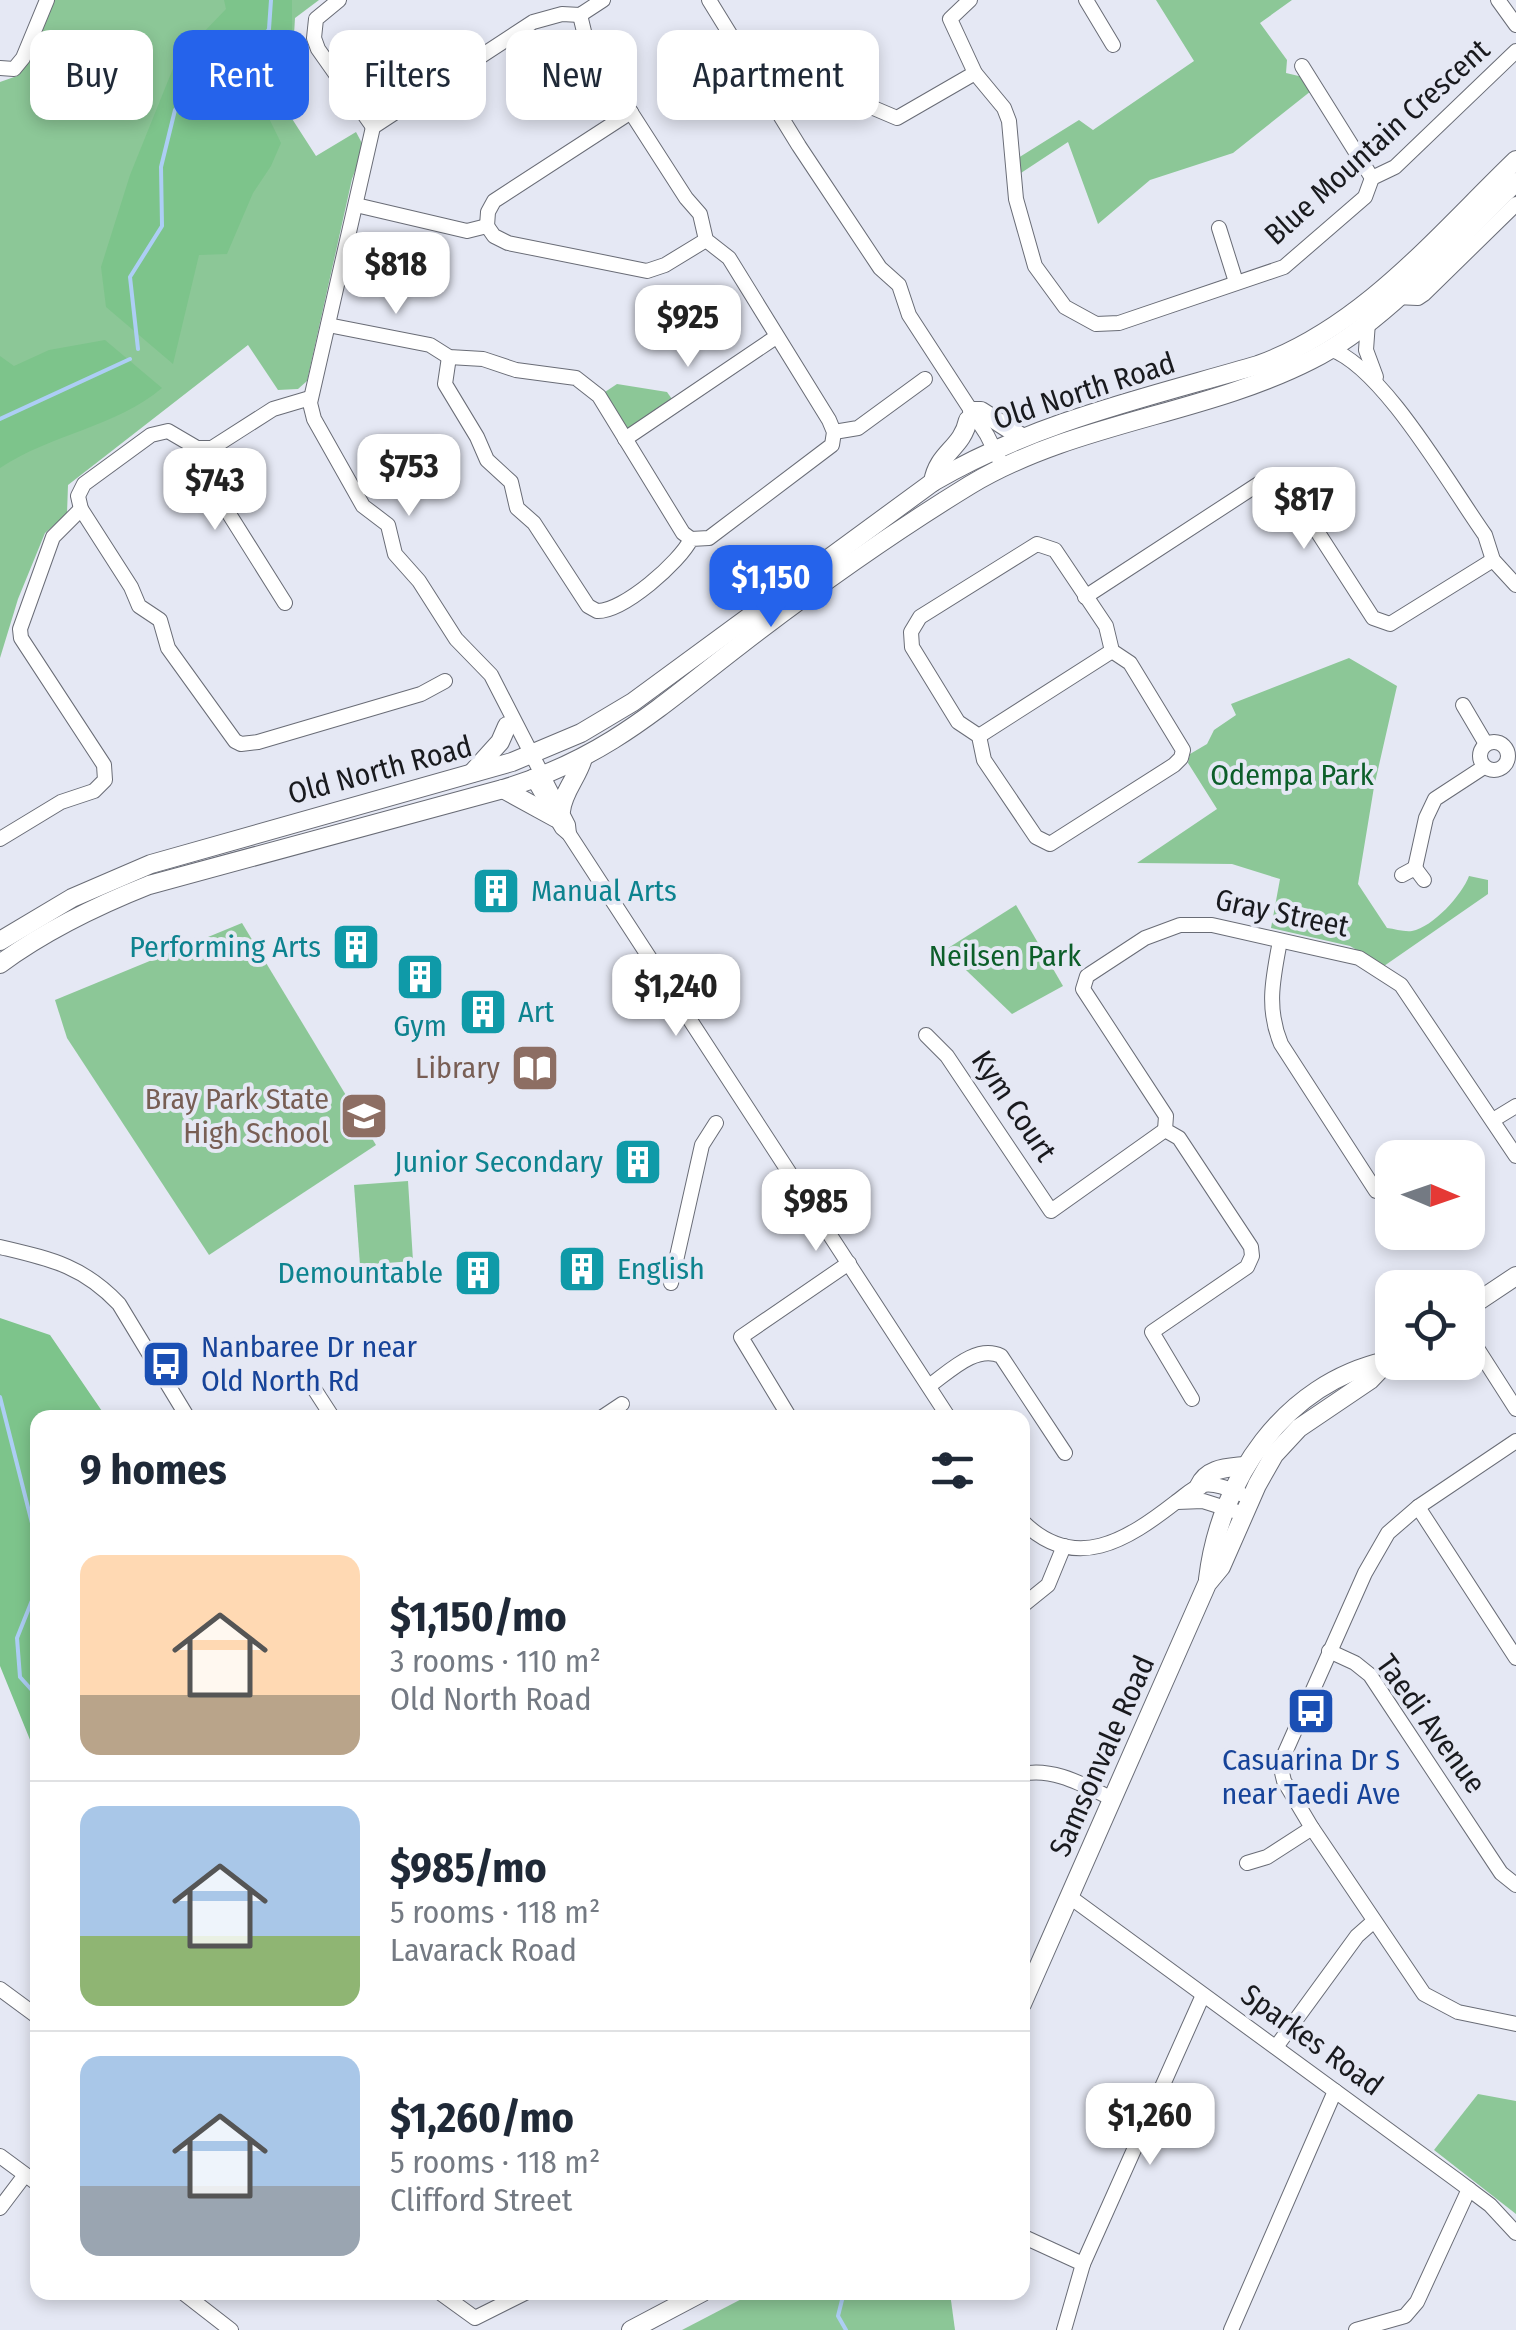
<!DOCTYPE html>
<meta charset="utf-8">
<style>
:root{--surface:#fff;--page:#f2f2f3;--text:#1f2937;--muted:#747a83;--line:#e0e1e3;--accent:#2563eb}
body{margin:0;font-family:"Fira Sans Condensed",sans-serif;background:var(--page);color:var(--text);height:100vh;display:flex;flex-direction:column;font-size:38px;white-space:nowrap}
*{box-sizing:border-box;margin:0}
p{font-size:32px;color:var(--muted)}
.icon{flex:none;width:55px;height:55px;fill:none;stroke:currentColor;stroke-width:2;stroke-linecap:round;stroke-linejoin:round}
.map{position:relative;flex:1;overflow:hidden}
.details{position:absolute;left:30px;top:1410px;width:1000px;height:890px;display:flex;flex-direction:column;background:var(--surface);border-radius:20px;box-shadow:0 5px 15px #0003}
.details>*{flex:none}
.top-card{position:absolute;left:30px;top:30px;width:1000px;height:90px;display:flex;gap:20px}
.needle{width:65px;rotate:92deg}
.tools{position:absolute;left:1375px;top:1140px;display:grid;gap:20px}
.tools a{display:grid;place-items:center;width:110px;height:110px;border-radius:20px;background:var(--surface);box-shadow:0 5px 15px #0003;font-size:50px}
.price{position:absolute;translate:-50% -85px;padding:0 22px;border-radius:20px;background:#fff;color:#222;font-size:32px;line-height:65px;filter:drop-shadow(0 2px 5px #0008)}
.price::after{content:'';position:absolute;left:50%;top:60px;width:30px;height:22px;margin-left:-15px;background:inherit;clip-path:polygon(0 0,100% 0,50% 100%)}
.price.selected{background:var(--accent);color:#fff}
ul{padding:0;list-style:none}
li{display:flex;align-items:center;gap:30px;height:250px;padding:0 50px}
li+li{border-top:2px solid var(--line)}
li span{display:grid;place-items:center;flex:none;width:280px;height:200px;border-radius:20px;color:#555}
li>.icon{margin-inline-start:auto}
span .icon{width:120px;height:120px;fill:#fffc;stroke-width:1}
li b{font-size:42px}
h2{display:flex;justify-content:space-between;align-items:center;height:120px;padding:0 50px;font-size:42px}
.pill{padding:0 35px;border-radius:20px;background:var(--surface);box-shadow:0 5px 15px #0003;font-size:35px;line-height:90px}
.pill.selected{background:var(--accent);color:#fff}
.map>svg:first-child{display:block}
.green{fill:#8cc797}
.forest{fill:#7dc48b}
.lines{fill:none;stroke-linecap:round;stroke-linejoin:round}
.stream{stroke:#adcef5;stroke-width:4}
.minor-casing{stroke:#696c76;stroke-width:16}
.major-casing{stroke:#696c76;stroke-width:20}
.minor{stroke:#fff;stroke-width:14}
.major{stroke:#fff;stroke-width:18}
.labels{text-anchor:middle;stroke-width:8;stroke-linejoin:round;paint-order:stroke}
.street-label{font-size:30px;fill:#191a1e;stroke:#e5e8f4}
.park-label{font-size:30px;fill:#0c5e29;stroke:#e5e8f4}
.culture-label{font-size:30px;fill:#0d838f;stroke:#e5e8f4;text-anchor:start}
.education-label{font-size:30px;fill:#785e54;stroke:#e5e8f4;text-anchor:end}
.transit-label{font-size:30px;fill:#164399;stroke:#e5e8f4;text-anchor:start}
</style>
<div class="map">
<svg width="1516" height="2330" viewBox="0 0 1516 2330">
<rect width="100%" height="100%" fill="#e5e8f4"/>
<g class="green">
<polygon points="53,0 319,0 295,18 294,35 303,52 286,61 269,83 316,156 356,132 364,147 352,179 307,381 298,389 278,390 248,345 68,485 67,514 45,533 18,599 0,658 0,82 17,76 29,60"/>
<polygon points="1156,0 1292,0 1260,23 1287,60 1286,73 1303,77 1311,91 1233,153 1150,180 1098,224 1068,142 1015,177 1018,158 1079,120 1093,130 1194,61"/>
<polygon points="617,384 667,392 674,402 626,435 602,394"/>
<path d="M1349 658 1397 686 1374 787 1358 884 1387 928C1395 929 1404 932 1412 931 1433 927 1462 895 1469 876L1488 880V894L1384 966 1350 946 1271 928 1280 879 1232 864 1137 863 1217 809 1188 763 1190 754 1207 744 1214 730 1236 715 1231 704Z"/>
<polygon points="1016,905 1063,986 1012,1014 945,950"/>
<polygon points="242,923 376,1145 209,1255 67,1038 55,1000"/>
<polygon points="408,1181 413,1261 360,1265 354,1185"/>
<polygon points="1478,2094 1516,2101 1516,2214 1434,2150"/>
<polygon points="755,2292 950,2293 955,2330 682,2330"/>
</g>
<g class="forest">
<polygon points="224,0 292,0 292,36 264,68 265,110 281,143 271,166 253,193 227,254 199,255 173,364 106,307 101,267 130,175 176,61 226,9"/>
<path d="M105 340 162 388C116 427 51 434 0 468V356L14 366 49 350Z"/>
<polygon points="0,1318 50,1335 106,1417 38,1418 37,1757 0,1666"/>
</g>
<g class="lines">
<g class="stream">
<polyline points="138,349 130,277 162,226 161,167 175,110 192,88 253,55 269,29 271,0"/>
<polyline points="0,419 130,359"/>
<polyline points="0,1397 34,1531 33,1598 17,1638 20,1677 38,1697"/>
<polyline points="844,2292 838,2316 846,2330"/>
</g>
<g class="minor-casing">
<g id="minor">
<polyline points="339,0 316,19 314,38 318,49 373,127"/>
<polyline points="709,0 799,146 880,268 899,285 909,315 987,435 1003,467"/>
<polyline points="970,0 950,19 975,73 1004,108 1009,121 1016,199 1035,266 1065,307 1096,324 1119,323 1284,267 1365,197 1372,178 1395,167 1516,51"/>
<polyline points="1086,0 1113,45"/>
<polyline points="1498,0 1516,25"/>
<polyline points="1302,66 1372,178"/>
<polyline points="0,68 14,69 23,58 47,0"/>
<polyline points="847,81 864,104 897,118 975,73"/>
<polyline points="829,83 847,81 858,63"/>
<polyline points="356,205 467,231 487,226"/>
<polyline points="487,226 494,236 508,243 647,271 665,265 706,240"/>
<polyline points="487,226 488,212 494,201 631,112"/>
<polyline points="1219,228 1236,282"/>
<polyline points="1395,297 1418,298 1424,294 1516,204"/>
<polyline points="1368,322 1366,350 1376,377"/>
<polyline points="328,325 430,345 449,357 483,359 516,370 576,378 599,396 683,533 691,539"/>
<path d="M1330 349C1383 367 1450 486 1485 535L1493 560 1516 585"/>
<path d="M449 357 445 384 477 437 487 460 511 482 517 508 534 523 588 606 597 611C623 612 680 562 691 539L709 538 832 445 834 432 829 420 729 258 706 240 700 214 686 198 587 44 580 15"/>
<polyline points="310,398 273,409 212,448 197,448 168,431 151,435 84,484 78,496 81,509 131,587 139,606 160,620 168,648 235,741 241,744 258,742 421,694 445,681"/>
<polyline points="834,432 858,428 925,379"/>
<polyline points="625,439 776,337"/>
<polyline points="204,449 204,474 285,603"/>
<polygon points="1037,544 1055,550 1106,626 1112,651 1130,663 1183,750 1181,758 1174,765 1050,844 1036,837 984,760 979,736 958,722 912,647 911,632 920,617"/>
<polyline points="1085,597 1263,481 1286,483 1373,618 1390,624 1493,560"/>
<polyline points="1463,705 1486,744"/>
<polyline points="979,736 1112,651"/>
<circle cx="1494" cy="756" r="14"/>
<polyline points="532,777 562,828 569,834 949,1418"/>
<polyline points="569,834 568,825 491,675 456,639 419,581 395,554 388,525 363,506 314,419 310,403 373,127 533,22 562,14 580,15 603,0"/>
<polyline points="0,839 61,802 94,791 105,780 104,765 21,638 20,629 53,537 81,509"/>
<polyline points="1415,868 1426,818 1435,799 1484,767"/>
<polyline points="1402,875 1415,868 1424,880"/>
<path d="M1280 941C1273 978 1266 1008 1281 1044L1376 1191"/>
<polyline points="926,1035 947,1056 1051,1211 1165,1130"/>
<polyline points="1493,1120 1516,1106"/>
<path d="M0 1247C50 1259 82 1265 119 1304L188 1418"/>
<polyline points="671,1283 702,1145 716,1123"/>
<polyline points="1468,1334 1516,1409"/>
<polyline points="311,1384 333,1418"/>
<path d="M929 1386C949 1372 976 1344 1001 1356L1065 1453"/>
<polyline points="1192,1399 1152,1332 1247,1267 1252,1256 1251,1247 1179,1138 1165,1130 1166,1116 1083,989 1087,976 1145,938 1180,925 1212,925 1359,958 1401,985 1516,1156"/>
<polyline points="601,1418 622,1404"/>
<polyline points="790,1418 741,1337 849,1263"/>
<polyline points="1516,1441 1418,1507 1388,1533 1365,1573 1280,1764 1284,1781 1312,1828 1424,1994 1458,2012 1516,2024"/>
<polyline points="1177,1502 1203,1501 1244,1514"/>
<polyline points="1418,1507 1516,1658"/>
<path d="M1022 1521C1075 1574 1127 1540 1176 1502 1185 1496 1191 1488 1203 1485 1216 1483 1229 1489 1241 1494"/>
<polyline points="1022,1606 1048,1585 1064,1546"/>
<polyline points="1329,1651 1355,1663 1370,1675 1501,1873 1516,1885"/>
<path d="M1022 1774C1054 1767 1085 1786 1113 1799"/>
<polyline points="1247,1863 1267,1857 1312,1828"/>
<polyline points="1070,1897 1458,2181 1490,2205 1516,2233"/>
<polyline points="0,1989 38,2017"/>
<polyline points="1276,2047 1357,1936 1374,1921"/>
<polyline points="0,2156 38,2184"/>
<polyline points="0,2208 25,2175"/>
<polyline points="1022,2236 1083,2264"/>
<polyline points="182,2292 231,2330"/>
<polyline points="439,2292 475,2318 527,2292"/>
<polyline points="1064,2330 1083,2264 1203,1995"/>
<polyline points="1231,2330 1335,2091"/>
<polyline points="1356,2330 1405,2316 1417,2302 1469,2189"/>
</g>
</g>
<g class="major-casing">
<g id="major">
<polyline points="972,411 981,411 1020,436"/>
<path d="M933 482C938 452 962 449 968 420"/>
<polyline points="472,773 500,742 507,726"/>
<polyline points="503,789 556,818"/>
<path d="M561 811C563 791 578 777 583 758"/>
<path d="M0 941 72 898 151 864 512 762 581 733 633 702 933 482C1035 422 1145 398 1258 365 1363 327 1437 236 1516 160"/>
<path d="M0 964C46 930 96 906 149 885L503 789C606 758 658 708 740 645 814 588 890 534 970 485 1075 422 1203 415 1311 360 1385 323 1455 240 1516 182"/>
<polyline points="1468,1308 1516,1276"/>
<path d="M1199 1486C1207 1468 1226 1468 1244 1466"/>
<path d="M1208 1579C1220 1479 1284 1384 1386 1361"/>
<polyline points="1022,2004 1207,1584 1221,1567 1257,1485 1274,1455 1299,1428 1370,1380 1392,1357"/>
<polyline points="631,2330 703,2292"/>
</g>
</g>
<use href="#minor" class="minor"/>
<use href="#major" class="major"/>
</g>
<defs>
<g id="building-square" transform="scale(2.5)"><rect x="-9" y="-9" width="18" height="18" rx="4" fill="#0f9aa8" stroke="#e5e8f4"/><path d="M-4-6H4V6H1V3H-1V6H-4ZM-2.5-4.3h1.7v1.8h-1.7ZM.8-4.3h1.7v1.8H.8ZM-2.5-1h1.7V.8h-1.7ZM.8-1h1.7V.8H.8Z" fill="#fff"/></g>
<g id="library-square" transform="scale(2.5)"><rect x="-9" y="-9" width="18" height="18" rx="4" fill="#8d6e63" stroke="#e5e8f4"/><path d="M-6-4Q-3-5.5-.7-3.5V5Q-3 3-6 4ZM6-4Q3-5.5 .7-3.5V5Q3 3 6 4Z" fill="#fff"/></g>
<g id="school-square" transform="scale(2.5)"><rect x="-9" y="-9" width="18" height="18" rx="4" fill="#8d6e63" stroke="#e5e8f4"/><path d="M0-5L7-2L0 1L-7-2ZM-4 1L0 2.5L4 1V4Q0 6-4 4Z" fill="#fff"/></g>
<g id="bus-square" transform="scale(2.5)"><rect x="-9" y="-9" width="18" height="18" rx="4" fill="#1a4fb4" stroke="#e5e8f4"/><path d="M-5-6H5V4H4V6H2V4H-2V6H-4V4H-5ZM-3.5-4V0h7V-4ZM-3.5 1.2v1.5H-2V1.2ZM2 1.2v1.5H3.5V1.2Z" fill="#fff"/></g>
</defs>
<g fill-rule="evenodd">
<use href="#building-square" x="496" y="891"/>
<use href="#building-square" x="356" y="947"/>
<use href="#building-square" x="420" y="977"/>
<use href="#building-square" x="483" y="1012"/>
<use href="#library-square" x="535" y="1068"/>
<use href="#school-square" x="364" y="1116"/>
<use href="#building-square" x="638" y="1162"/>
<use href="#building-square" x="582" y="1269"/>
<use href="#building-square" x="478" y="1273"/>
<use href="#bus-square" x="166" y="1364"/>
<use href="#bus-square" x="1311" y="1711"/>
</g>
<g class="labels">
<g class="street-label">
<text transform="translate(1377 142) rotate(-42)" y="10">Blue Mountain Crescent</text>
<text transform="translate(1084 391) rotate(-18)" y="10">Old North Road</text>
<text transform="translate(380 770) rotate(-15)" y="10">Old North Road</text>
<text transform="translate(1282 913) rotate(12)" y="10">Gray Street</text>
<text transform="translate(1014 1106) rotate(56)" y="10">Kym Court</text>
<text transform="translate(1431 1724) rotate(54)" y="10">Taedi Avenue</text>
<text transform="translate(1102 1756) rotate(-66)" y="10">Samsonvale Road</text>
<text transform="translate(1312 2040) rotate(36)" y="10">Sparkes Road</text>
</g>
<g class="park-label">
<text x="1292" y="785">Odempa Park</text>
<text x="1005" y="966">Neilsen Park</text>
</g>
<g class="culture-label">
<text x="531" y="901">Manual Arts</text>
<text x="321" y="957" text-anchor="end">Performing Arts</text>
<text x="518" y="1022">Art</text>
<text x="420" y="1036" text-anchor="middle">Gym</text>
<text x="603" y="1172" text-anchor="end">Junior Secondary</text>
<text x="617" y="1279">English</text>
<text x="443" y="1283" text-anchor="end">Demountable</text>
</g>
<g class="education-label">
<text x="500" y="1078">Library</text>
<text x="329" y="1109">Bray Park State<tspan x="329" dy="34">High School</tspan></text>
</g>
<g class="transit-label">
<text x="201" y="1357">Nanbaree Dr near<tspan x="201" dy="34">Old North Rd</tspan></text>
<text x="1311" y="1770" text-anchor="middle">Casuarina Dr S<tspan x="1311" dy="34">near Taedi Ave</tspan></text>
</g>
</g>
</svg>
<div class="tools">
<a><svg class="needle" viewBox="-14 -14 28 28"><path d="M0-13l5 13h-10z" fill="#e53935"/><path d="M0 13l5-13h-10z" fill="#747a83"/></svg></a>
<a><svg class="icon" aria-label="locate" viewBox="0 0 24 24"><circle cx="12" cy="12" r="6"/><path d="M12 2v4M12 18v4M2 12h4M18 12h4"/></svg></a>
</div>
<b class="price" style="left:396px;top:317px">$818</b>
<b class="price" style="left:688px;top:370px">$925</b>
<b class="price" style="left:409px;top:519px">$753</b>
<b class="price" style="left:215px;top:533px">$743</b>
<b class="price" style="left:1304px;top:552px">$817</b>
<b class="price selected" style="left:771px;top:630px">$1,150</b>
<b class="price" style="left:676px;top:1039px">$1,240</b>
<b class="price" style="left:816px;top:1254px">$985</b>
<b class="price" style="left:1150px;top:2168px">$1,260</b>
<div class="top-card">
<a class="pill">Buy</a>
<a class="pill selected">Rent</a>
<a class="pill">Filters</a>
<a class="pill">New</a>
<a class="pill">Apartment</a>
</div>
<section class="details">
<h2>9 homes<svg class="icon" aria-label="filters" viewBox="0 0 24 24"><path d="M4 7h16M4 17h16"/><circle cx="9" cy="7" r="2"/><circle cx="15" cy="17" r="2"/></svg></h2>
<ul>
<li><span style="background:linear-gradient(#ffd9b3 70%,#b9a48a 0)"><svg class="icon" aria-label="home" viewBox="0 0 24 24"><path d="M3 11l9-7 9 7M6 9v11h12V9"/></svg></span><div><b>$1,150/mo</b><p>3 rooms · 110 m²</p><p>Old North Road</p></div></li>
<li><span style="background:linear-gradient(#a9c7e8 65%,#8fb573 0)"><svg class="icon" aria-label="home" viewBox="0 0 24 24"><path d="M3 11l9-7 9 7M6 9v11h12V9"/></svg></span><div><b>$985/mo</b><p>5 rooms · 118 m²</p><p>Lavarack Road</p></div></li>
<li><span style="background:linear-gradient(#a9c7e8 65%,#9aa5b1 0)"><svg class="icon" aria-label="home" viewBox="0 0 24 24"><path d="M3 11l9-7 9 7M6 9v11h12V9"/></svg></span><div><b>$1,260/mo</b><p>5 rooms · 118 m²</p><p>Clifford Street</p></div></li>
</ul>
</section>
</div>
